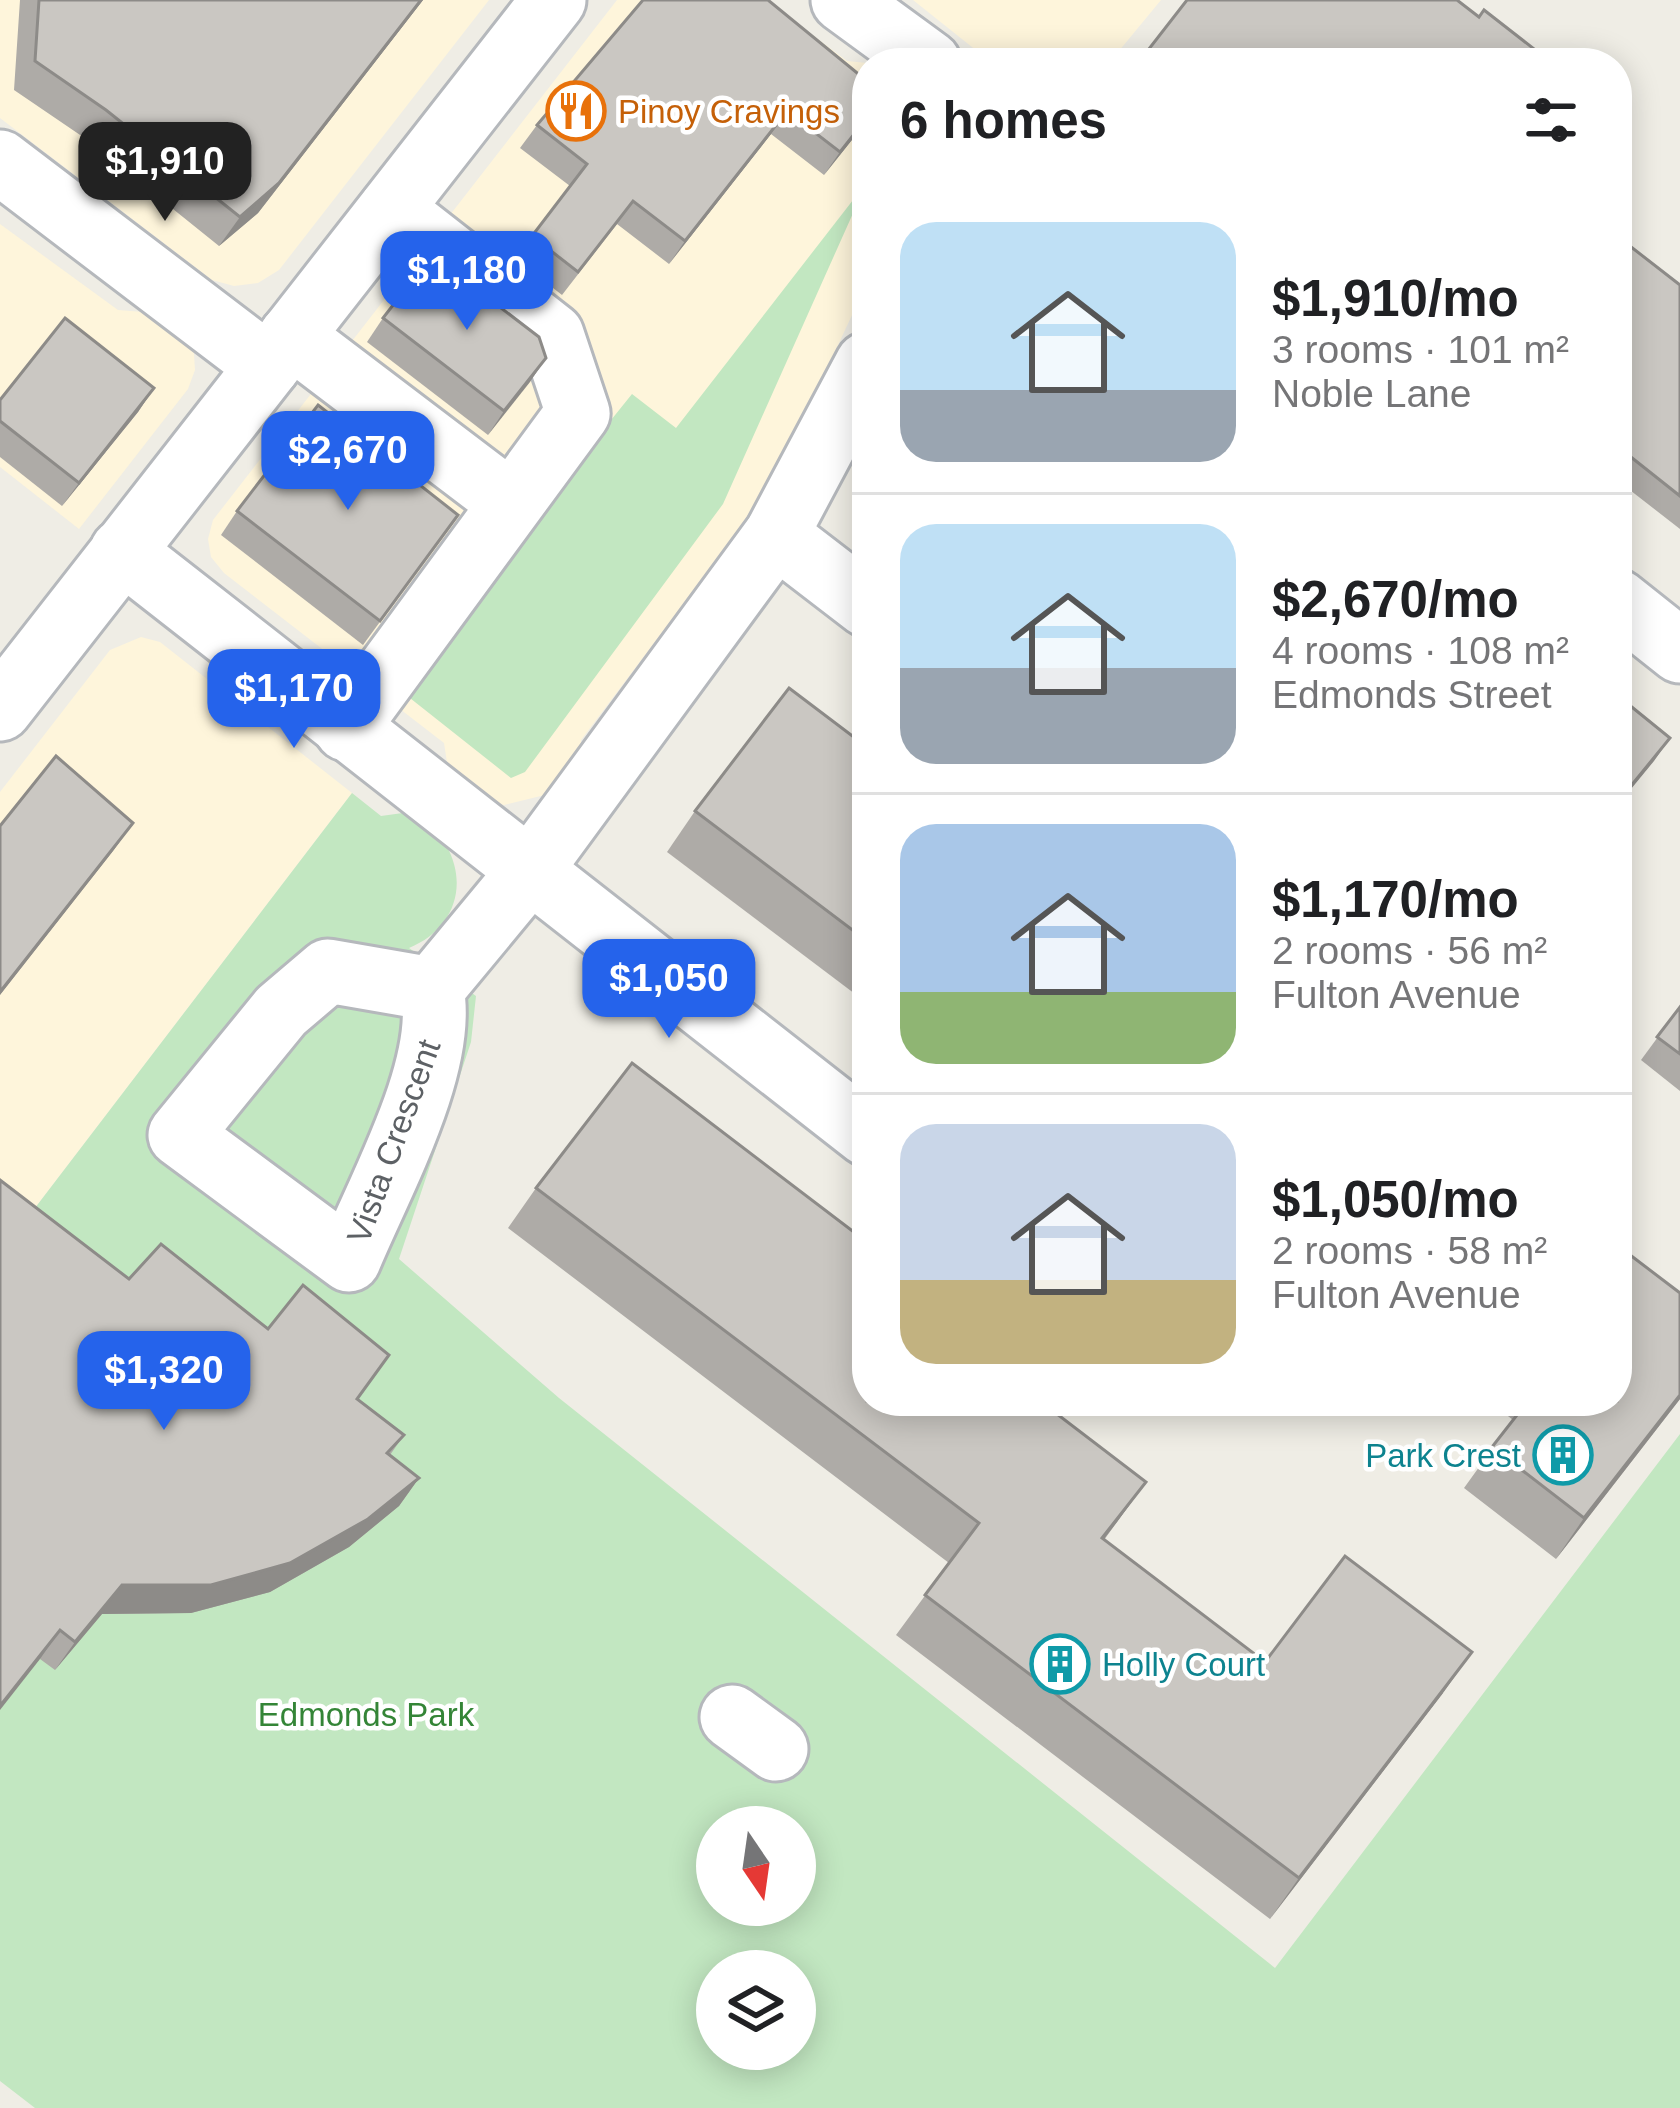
<!DOCTYPE html>
<meta charset="utf-8">
<style>
:root{--surface:#fff;--page:#f6f6f6;--text:#202124;--muted:#757577;--line:#e0e0e0;--accent:#2563eb}
body{margin:0;font-family:Arial,sans-serif;background:var(--page);color:var(--text);height:100vh;display:flex;flex-direction:column;font-size:45px;white-space:nowrap}
*{box-sizing:border-box;margin:0}
p{font-size:39px;color:var(--muted)}
.icon{flex:none;width:66px;height:66px;fill:none;stroke:currentColor;stroke-width:2;stroke-linecap:round;stroke-linejoin:round}
.map{position:relative;flex:1;overflow:hidden}
.side{position:absolute;left:852px;top:48px;width:780px;height:1368px;display:flex;flex-direction:column;background:var(--surface);border-radius:48px;box-shadow:0 6px 30px #0003}
.side>*{flex:none}
.needle{width:78px;rotate:167deg}
.controls{position:absolute;left:696px;top:1806px;display:grid;gap:24px}
.controls a{display:grid;place-items:center;width:120px;height:120px;border-radius:50%;background:var(--surface);box-shadow:0 6px 30px #0003;font-size:60px}
.price{position:absolute;translate:-50% -102px;padding:0 27px;border-radius:24px;background:var(--accent);color:#fff;font-size:39px;line-height:78px;filter:drop-shadow(0 3px 6px #0008)}
.price::after{content:'';position:absolute;left:50%;top:72px;width:36px;height:27px;margin-left:-18px;background:inherit;clip-path:polygon(0 0,100% 0,50% 100%)}
.price.current{background:#222;color:#fff}
ul{padding:0;list-style:none}
li{display:flex;align-items:center;gap:36px;height:300px;padding:0 48px}
li+li{border-top:3px solid var(--line)}
li span{display:grid;place-items:center;flex:none;width:336px;height:240px;border-radius:36px;color:#555}
li>.icon{margin-inline-start:auto}
span .icon{width:144px;height:144px;fill:#fffc;stroke-width:1}
li b{font-size:51px}
h2{display:flex;justify-content:space-between;align-items:center;height:144px;padding:0 48px;font-size:51px}
.map>svg:first-child{display:block}
.commercial{fill:#fef5db}
.green{fill:#c2e7c1;fill-rule:evenodd}
.lines{fill:none;stroke-linecap:round;stroke-linejoin:round}
.minor-casing{stroke:#b5b8bc;stroke-width:69}
.minor{stroke:#fff;stroke-width:63}
.wall{fill:#aeaba7}
.shaded-wall{fill:#8d8b88}
.building{fill:#cac7c2;stroke:#8d8b88;stroke-width:3}
.labels{text-anchor:middle;stroke-width:9;stroke-linejoin:round;paint-order:stroke}
.food-label{font-size:33px;fill:#c56008;stroke:#fff;text-anchor:start}
.street-label{font-size:33px;fill:#5d6165;stroke:#fff}
.culture-label{font-size:33px;fill:#0d838f;stroke:#fff;text-anchor:end}
.park-label{font-size:33px;fill:#348537;stroke:#fff}
</style>
<div class="map">
<svg width="1680" height="2108" viewBox="0 0 1680 2108">
<rect width="100%" height="100%" fill="#efede5"/>
<g class="commercial">
<polygon points="0,0 489,0 279,270 258,283 234,286 212,280 0,118"/>
<polygon points="617,0 766,0 847,61 867,63 867,283 781,467 754,510 581,740 581,758 553,793 504,805 491,802 448,769 444,743 224,573 211,557 208,539 213,520"/>
<polygon points="913,0 1161,0 1109,63 992,63"/>
<polygon points="0,224 118,310 156,313 193,339 195,370 188,389 79,529 0,467"/>
<polygon points="141,637 160,642 352,793 22,1225 0,1210 0,792 110,650"/>
</g>
<g class="green">
<polygon points="867,182 723,504 525,772 511,778 396,687 632,394 676,428"/>
<path d="M352 793 381 816 410 812C422 822 439 832 446 845 470 887 452 931 409 948L476 996 471 1042 399 1259 559 1398 1275 1968 1680 1434V2108H35L0 2081V1210L22 1225ZM717 1827H795V1905H717ZM717 1971H795V2049H717Z"/>
</g>
<g class="lines">
<g class="minor-casing">
<g id="minor">
<polyline points="843,0 929,63"/>
<polyline points="0,162 268,366"/>
<polyline points="291,336 511,503"/>
<polyline points="776,535 867,605"/>
<polyline points="122,551 867,1134"/>
<polyline points="1617,601 1680,651"/>
<polyline points="0,709 554,0"/>
<polyline points="346,729 578,413 552,335 391,209"/>
<path d="M328 971 432 989C448 1065 378 1189 349 1260L180 1135 281 1011Z"/>
<polyline points="432,989 528,873 776,535 867,364"/>
<polyline points="732,1717 776,1749"/>
</g>
</g>
<use href="#minor" class="minor"/>
</g>
<g class="wall">
<polygon points="20,0 423,0 258,213 219,246 86,139 14,90"/>
<polygon points="643,0 867,121 824,175 771,134 669,264 617,224 562,295 516,259 570,186 520,148 537,125"/>
<polygon points="1617,236 1680,285 1680,529 1617,480"/>
<polygon points="383,318 546,358 488,435 367,342"/>
<polygon points="154,388 138,412 62,506 0,457 0,400"/>
<polygon points="237,511 458,515 363,645 221,535"/>
<polygon points="867,747 867,1003 667,852 695,811"/>
<polygon points="1680,1007 1680,1091 1641,1060"/>
<polygon points="536,1188 867,1401 1146,1482 1104,1540 1265,1662 1443,1693 1270,1919 896,1635 949,1563 508,1228"/>
<polygon points="129,1279 358,1399 404,1435 390,1455 419,1478 399,1506 349,1547 270,1592 191,1613 102,1614 55,1670 40,1659"/>
<polygon points="1680,1293 1680,1399 1556,1559 1464,1488 1513,1420 1489,1401 1617,1401"/>
</g>
<g class="shaded-wall">
<polygon points="421,0 423,0 258,213 219,246 240,217"/>
<polygon points="787,111 771,134 669,264 685,241"/>
<polygon points="867,118 867,121 824,175 840,152"/>
<polygon points="546,358 530,382 488,435 504,411"/>
<polygon points="154,388 138,412 62,506 79,483"/>
<polygon points="1670,738 1654,761 1617,806 1617,803"/>
<polygon points="133,823 113,851 0,995 0,992"/>
<polygon points="1680,1395 1680,1399 1556,1559 1584,1518"/>
<polygon points="419,1478 399,1506 349,1547 270,1592 191,1613 102,1614 55,1670 75,1642 122,1585"/>
<polygon points="1146,1482 1117,1522 1073,1579 1102,1538"/>
<polygon points="60,1630 40,1659 0,1710 0,1706"/>
<polygon points="1472,1652 1443,1693 1270,1919 1299,1878"/>
</g>
<g class="building">
<polygon points="39,0 421,0 279,183 240,217 106,110 35,61"/>
<polygon points="643,0 768,0 867,81 867,118 840,152 787,111 685,241 633,201 578,272 532,236 587,164 537,125"/>
<polygon points="1187,0 1457,0 1479,17 1484,10 1552,63 1138,63"/>
<polygon points="1617,236 1680,285 1680,496 1617,446"/>
<polygon points="432,255 539,337 546,358 504,411 383,318"/>
<polygon points="65,318 154,388 79,483 0,421 0,400"/>
<polygon points="318,405 458,515 380,621 237,511"/>
<polygon points="789,688 867,747 867,941 695,811"/>
<polygon points="1617,695 1670,738 1617,803"/>
<polygon points="56,756 133,823 0,992 0,826"/>
<polygon points="1680,1007 1680,1054 1657,1037"/>
<polygon points="632,1063 867,1242 867,1401 1040,1401 1146,1482 1102,1538 1265,1662 1345,1556 1472,1652 1299,1878 925,1595 979,1523 536,1188"/>
<polygon points="0,1180 129,1279 161,1244 268,1329 303,1285 389,1355 357,1399 404,1435 387,1453 419,1478 368,1519 290,1563 211,1585 122,1585 75,1642 60,1630 0,1706"/>
<polygon points="1617,1245 1680,1293 1680,1395 1584,1518 1492,1447 1528,1401 1617,1401"/>
</g>
<defs>
<g id="restaurant-ring" transform="scale(3)"><circle r="9.5" fill="#fff" stroke="#e8710a" stroke-width="1.5"/><path d="M-5-6h1v4h1v-4h1v4h1v-4h1v5L-1.5 .5V6h-2V.5L-5-1ZM5-6V6H3V1.5H1.5Q1.5-4 5-6Z" fill="#e8710a"/></g>
<g id="building-ring" transform="scale(3)"><circle r="9.5" fill="#fff" stroke="#0f9aa8" stroke-width="1.5"/><path d="M-4-6H4V6H1V3H-1V6H-4ZM-2.5-4.3h1.7v1.8h-1.7ZM.8-4.3h1.7v1.8H.8ZM-2.5-1h1.7V.8h-1.7ZM.8-1h1.7V.8H.8Z" fill="#0f9aa8"/></g>
</defs>
<g fill-rule="evenodd">
<use href="#restaurant-ring" x="576" y="111"/>
<use href="#building-ring" x="1563" y="1455"/>
<use href="#building-ring" x="1060" y="1664"/>
</g>
<g class="labels">
<g class="food-label">
<text x="618" y="123">Pinoy Cravings</text>
</g>
<g class="street-label">
<text transform="translate(393 1141) rotate(-70)" y="12">Vista Crescent</text>
</g>
<g class="culture-label">
<text x="1521" y="1467">Park Crest</text>
<text x="1102" y="1676" text-anchor="start">Holly Court</text>
</g>
<g class="park-label">
<text x="366" y="1726">Edmonds Park</text>
</g>
</g>
</svg>
<div class="controls">
<a><svg class="needle" viewBox="-14 -14 28 28"><path d="M0-13l5 13h-10z" fill="#e53935"/><path d="M0 13l5-13h-10z" fill="#757577"/></svg></a>
<a><svg class="icon" aria-label="layers" viewBox="0 0 24 24"><path d="M12 4l9 5-9 5-9-5zM3 14l9 5 9-5"/></svg></a>
</div>
<b class="price current" style="left:165px;top:224px">$1,910</b>
<b class="price" style="left:467px;top:333px">$1,180</b>
<b class="price" style="left:348px;top:513px">$2,670</b>
<b class="price" style="left:294px;top:751px">$1,170</b>
<b class="price" style="left:669px;top:1041px">$1,050</b>
<b class="price" style="left:164px;top:1433px">$1,320</b>
<section class="side">
<h2>6 homes<svg class="icon" aria-label="filters" viewBox="0 0 24 24"><path d="M4 7h16M4 17h16"/><circle cx="9" cy="7" r="2"/><circle cx="15" cy="17" r="2"/></svg></h2>
<ul>
<li><span style="background:linear-gradient(#bfe0f5 70%,#9aa5b1 0)"><svg class="icon" aria-label="home" viewBox="0 0 24 24"><path d="M3 11l9-7 9 7M6 9v11h12V9"/></svg></span><div><b>$1,910/mo</b><p>3 rooms · 101 m²</p><p>Noble Lane</p></div></li>
<li><span style="background:linear-gradient(#bfe0f5 60%,#9aa5b1 0)"><svg class="icon" aria-label="home" viewBox="0 0 24 24"><path d="M3 11l9-7 9 7M6 9v11h12V9"/></svg></span><div><b>$2,670/mo</b><p>4 rooms · 108 m²</p><p>Edmonds Street</p></div></li>
<li><span style="background:linear-gradient(#a9c7e8 70%,#8fb573 0)"><svg class="icon" aria-label="home" viewBox="0 0 24 24"><path d="M3 11l9-7 9 7M6 9v11h12V9"/></svg></span><div><b>$1,170/mo</b><p>2 rooms · 56 m²</p><p>Fulton Avenue</p></div></li>
<li><span style="background:linear-gradient(#c9d6e8 65%,#c2b280 0)"><svg class="icon" aria-label="home" viewBox="0 0 24 24"><path d="M3 11l9-7 9 7M6 9v11h12V9"/></svg></span><div><b>$1,050/mo</b><p>2 rooms · 58 m²</p><p>Fulton Avenue</p></div></li>
</ul>
</section>
</div>
